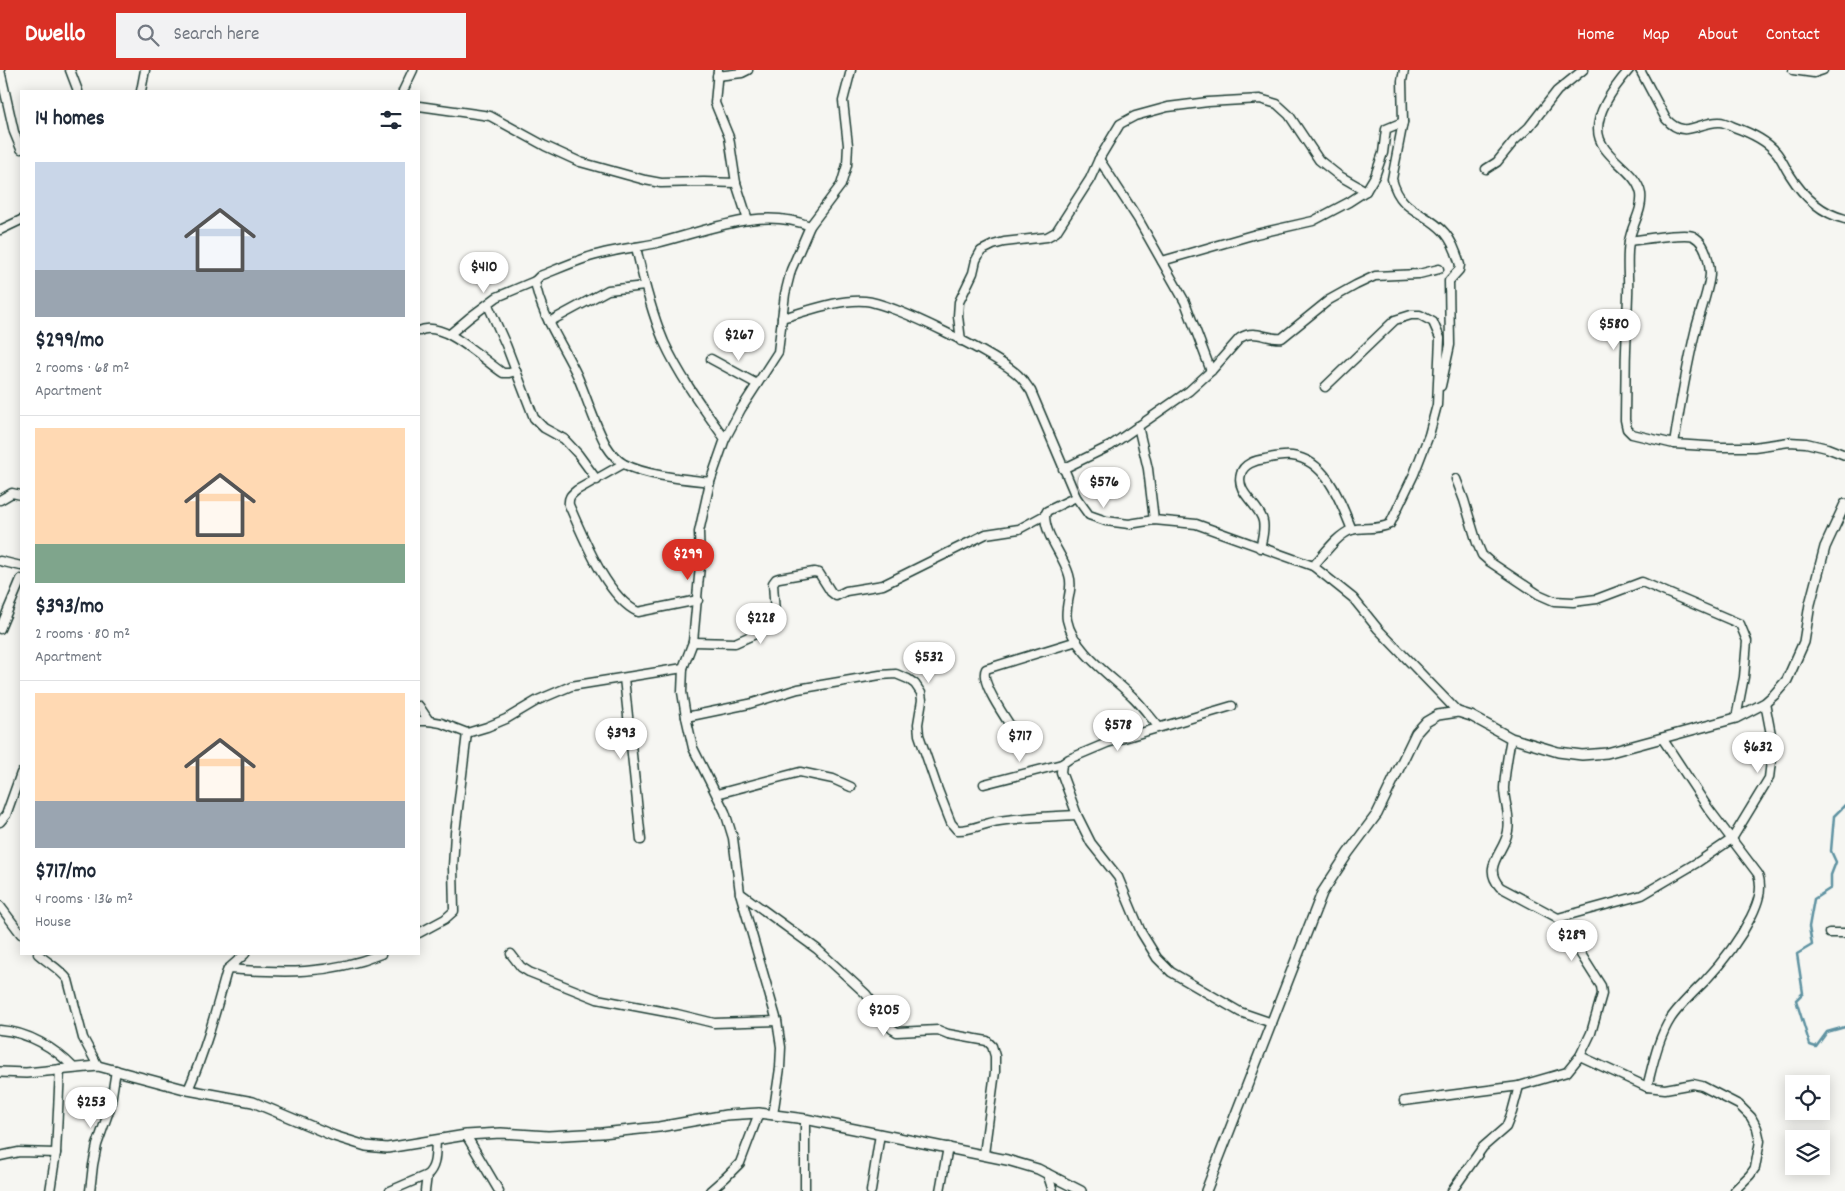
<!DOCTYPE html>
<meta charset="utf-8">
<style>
:root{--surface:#fff;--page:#f2f2f3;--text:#1f2937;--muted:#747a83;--line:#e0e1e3;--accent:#d93025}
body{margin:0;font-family:Dekko,sans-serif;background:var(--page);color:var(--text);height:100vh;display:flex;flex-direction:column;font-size:19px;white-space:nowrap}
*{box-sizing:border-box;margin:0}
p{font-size:16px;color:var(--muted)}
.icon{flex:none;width:28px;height:28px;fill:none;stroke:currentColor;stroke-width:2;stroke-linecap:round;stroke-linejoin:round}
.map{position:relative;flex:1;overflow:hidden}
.side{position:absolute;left:20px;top:20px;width:400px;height:865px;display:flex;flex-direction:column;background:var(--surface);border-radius:0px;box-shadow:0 2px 12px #0003}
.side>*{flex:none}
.tools{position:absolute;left:1785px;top:1005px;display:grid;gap:10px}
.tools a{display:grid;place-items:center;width:45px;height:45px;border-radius:0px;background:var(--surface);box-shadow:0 2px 12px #0003;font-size:25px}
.price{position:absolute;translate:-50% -42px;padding:0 11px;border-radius:18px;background:#fff;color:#222;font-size:16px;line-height:32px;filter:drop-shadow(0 1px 2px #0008)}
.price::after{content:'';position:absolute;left:50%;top:30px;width:15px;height:11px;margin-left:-8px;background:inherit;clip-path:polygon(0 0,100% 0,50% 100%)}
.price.current{background:var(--accent);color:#fff}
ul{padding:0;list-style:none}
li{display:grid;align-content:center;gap:10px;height:265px;padding:0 15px}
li+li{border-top:1px solid var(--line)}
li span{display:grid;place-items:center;height:155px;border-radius:0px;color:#555}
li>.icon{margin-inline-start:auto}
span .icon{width:90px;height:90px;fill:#fffc;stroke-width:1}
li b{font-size:21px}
h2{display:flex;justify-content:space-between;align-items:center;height:60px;padding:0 15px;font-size:21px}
header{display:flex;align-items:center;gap:30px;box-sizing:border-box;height:70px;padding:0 25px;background:var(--accent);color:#fff}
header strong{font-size:24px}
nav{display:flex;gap:28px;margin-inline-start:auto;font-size:18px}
.search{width:350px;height:45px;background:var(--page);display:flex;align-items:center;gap:12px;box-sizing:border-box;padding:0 18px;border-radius:0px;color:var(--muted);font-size:19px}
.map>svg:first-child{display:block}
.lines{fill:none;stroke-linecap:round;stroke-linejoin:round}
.stream{stroke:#5e92a1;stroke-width:2.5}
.minor-casing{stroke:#1f3d34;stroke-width:11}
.tertiary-casing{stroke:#1f3d34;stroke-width:12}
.minor{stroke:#f6f6f2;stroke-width:8}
.tertiary{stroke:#f6f6f2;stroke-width:9}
</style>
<header>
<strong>Dwello</strong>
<div class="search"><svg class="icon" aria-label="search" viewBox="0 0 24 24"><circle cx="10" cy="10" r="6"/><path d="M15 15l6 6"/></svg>Search here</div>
<nav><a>Home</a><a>Map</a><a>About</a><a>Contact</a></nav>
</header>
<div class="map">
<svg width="1845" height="1121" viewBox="0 0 1845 1121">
<rect width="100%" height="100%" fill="#f6f6f2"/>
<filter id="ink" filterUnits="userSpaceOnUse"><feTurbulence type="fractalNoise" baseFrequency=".02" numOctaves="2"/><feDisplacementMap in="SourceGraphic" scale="10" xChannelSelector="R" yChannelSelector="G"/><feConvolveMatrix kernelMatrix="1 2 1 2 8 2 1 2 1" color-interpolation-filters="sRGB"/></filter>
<g filter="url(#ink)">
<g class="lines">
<polyline class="stream" points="1845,735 1834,746 1831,781 1836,792 1831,805 1831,818 1814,829 1809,857 1812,875 1797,884 1803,923 1796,930 1810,975 1816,977 1827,962 1845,957"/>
<g class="minor-casing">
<g id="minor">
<polyline points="0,0 14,62 21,79"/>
<polyline points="70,0 78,21"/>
<polyline points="718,0 715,33 729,67 736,113 748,150"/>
<path d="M1404 0 1402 11 1403 52 1392 109C1401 144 1425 140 1445 163 1452 171 1457 184 1460 195L1459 200 1449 211 1450 275 1441 316"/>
<path d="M1629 0C1616 15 1598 38 1598 59 1598 87 1636 98 1641 124 1643 141 1631 156 1629 172 1626 189 1629 208 1628 225 1626 267 1625 308 1625 350L1627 359 1632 364 1674 374 1721 377H1754L1789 372 1806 373 1827 378 1845 385"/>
<path d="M1640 0 1666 49C1685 70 1697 52 1719 52 1723 52 1730 55 1734 57 1748 62 1766 70 1776 82 1782 89 1785 98 1790 105 1803 126 1821 143 1845 149"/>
<polyline points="1793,0 1814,3 1823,0"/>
<polyline points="717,6 742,3 748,0"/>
<polyline points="141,21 145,0"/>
<polyline points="403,21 413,0"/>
<polyline points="419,36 490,46 545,76 580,92 645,110 661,113 704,112 736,113"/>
<polyline points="1099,89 1138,149 1185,232 1211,301"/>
<polyline points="1486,99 1497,92 1514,71 1529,57 1557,21 1583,0"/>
<polyline points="0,160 21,150"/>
<path d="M1629 171C1641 170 1683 162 1693 166 1705 172 1709 190 1710 203 1710 216 1700 243 1696 258 1687 296 1680 335 1674 374"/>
<path d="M636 177C643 209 651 241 664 272 680 307 703 338 725 369"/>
<polyline points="1162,191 1256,164 1313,151 1349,132 1366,121 1375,106 1383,83 1386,59 1403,52"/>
<polyline points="488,235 506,275 534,348 544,358 564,369 578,384 597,410"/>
<path d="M782 248C808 241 838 229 865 231 892 233 999 286 1019 306 1024 310 1027 316 1031 321L1076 427 1089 445 1106 451 1129 454 1154 450 1196 454 1313 496 1353 528 1378 559 1458 642"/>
<polyline points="549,252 608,220 645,216"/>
<path d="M419 261C443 249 483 290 503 303H509L516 301"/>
<polyline points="450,264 469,248 497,227 535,211"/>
<polyline points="961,271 958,246 959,232 973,203 976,190 981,181 993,175 1004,172 1047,167 1056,162 1090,109 1099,89 1120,54 1135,46 1168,37 1208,32 1260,29 1277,34 1289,45 1319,90 1338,105 1366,121"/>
<polyline points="711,289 757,314"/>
<polyline points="1138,356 1148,399 1154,450"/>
<path d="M623 394 577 420C571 425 568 427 569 435 583 466 606 527 638 542L698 530"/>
<path d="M1063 399 1110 376 1189 321 1211 301 1240 268C1255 258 1267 270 1282 268L1329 230 1356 215 1375 206 1419 204 1439 199"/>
<polyline points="1456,409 1464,430 1477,473 1482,485 1490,492 1538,524 1554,531 1573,532 1597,529 1642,512 1740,554 1747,571 1744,607 1736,648"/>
<path d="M710 412C684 409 647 406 624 394 617 390 611 383 606 375 594 353 587 328 577 305 563 275 540 244 535 211L540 206C555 200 571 193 586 188 609 180 634 178 657 173 707 161 760 136 810 156"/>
<path d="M1076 427 1047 441 1045 445C1045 467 1063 484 1069 505 1074 520 1064 535 1067 550 1073 581 1113 607 1134 628 1143 637 1150 647 1159 657"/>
<polyline points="0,430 12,423 21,425"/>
<path d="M1260 478C1262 469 1265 460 1263 451 1260 435 1235 423 1241 404 1243 394 1256 390 1265 389 1274 387 1283 385 1292 386 1327 390 1341 433 1352 460"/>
<polyline points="0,491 21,496"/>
<path d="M1313 496C1324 485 1336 466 1351 460 1364 456 1376 461 1390 454L1414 404 1429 365 1437 335 1440 268 1433 252 1420 245H1411L1395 250 1325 317"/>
<polyline points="0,559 21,509"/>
<polyline points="693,572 735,573 771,557 775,552 775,544 773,513 776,509 779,508 814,502 819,503 831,522 836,526 846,521 883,515 986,464 1019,459 1045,445"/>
<polyline points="624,608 641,770"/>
<polyline points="419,636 429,651"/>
<polyline points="1232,636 1107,673 1069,689 1062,694 1061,702 1077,745 1091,773 1118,807 1141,862 1157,888 1171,902 1240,942 1272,953"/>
<path d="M686 647 749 634 798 619 880 605 896 604 908 609 915 614 921 623 922 630 918 654 919 665 938 720 951 753 957 760C971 761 984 753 999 751 1025 747 1051 746 1077 745"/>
<polyline points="419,651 429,651 441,653 467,663 487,657 506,649 538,630 571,616 683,598"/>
<path d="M1011 657C1004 645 979 611 986 599L1077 571"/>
<polyline points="984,714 1062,694"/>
<polyline points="717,724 800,702 833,709 851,717"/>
<polyline points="0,752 6,745 21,703"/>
<polyline points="740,823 817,879 866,924 892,959 897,962 938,960 948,964 987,971 992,976 995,986 995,1002 984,1084"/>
<polyline points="0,836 21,864"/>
<polyline points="1558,848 1642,825 1698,792 1732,769 1769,708 1773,675 1765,633"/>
<polyline points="419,863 445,849 454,841 453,797 455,763 467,663"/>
<polyline points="1829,863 1845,863"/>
<path d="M38 884C48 893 60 899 68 910L83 968 98 996"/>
<polyline points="511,884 521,897 529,902 597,929 677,944 714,953 777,951"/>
<path d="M228 899C282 903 329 905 381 884"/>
<path d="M0 960C28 962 55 978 74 998"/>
<polyline points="1580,986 1647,1017 1665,1019 1693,1014 1702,1016 1739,1035 1751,1047 1757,1058 1760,1071 1755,1098 1750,1105 1735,1120"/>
<path d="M1647 1017C1653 994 1658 968 1671 948 1680 935 1693 923 1704 912 1723 892 1739 871 1751 847 1758 833 1763 819 1758 804L1708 738 1662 668"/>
<path d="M188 1020C205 981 215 944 226 904L228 899 245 884"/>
<path d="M1404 1031 1519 1016 1567 1002 1580 986 1591 963 1602 924 1601 916 1558 848 1500 817C1481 796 1505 782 1508 761 1511 747 1504 732 1504 718 1505 701 1508 684 1511 668"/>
<polyline points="773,1045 780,998 781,977 777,951 740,823 733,768 725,742 693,678 686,647 682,622 683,598 693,572 700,495 699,462 710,412 725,369 741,339 778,282 785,224 791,200 810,156 841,115 847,95 848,75 843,31 851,0"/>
<polyline points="466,1065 499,1121"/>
<polyline points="0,1086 19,1082 56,1083"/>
<polyline points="1047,1103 1053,1121"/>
<polyline points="50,1121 56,1083 60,999"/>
<polyline points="90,1121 93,1095 97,1075 110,1038 116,1000"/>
<path d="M390 1121 427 1105C437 1096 435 1083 436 1070"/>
<polyline points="425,1121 427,1105"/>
<polyline points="710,1121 726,1107 740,1093 759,1043"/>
<polyline points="805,1121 805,1049"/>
<polyline points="871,1121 880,1064"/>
<polyline points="940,1121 948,1077"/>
<polyline points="1452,1121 1483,1077 1506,1057 1512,1042 1519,1016"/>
</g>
</g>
<g class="tertiary-casing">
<g id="tertiary">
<polyline points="0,1002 26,1003 98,996 188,1020 253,1032 334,1066 366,1076 387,1078 466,1065 501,1063 548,1066 602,1063 659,1057 726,1045 759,1043 805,1049 1007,1090 1038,1099 1081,1121"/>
<polyline points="1206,1121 1322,823 1348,783 1377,744 1416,663 1426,652 1438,645 1458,642 1471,646 1511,668 1558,682 1582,685 1607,683 1736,648 1765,633 1774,625 1787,610 1804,572 1810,534 1825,477 1845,434"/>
</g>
</g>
<use href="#minor" class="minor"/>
<use href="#tertiary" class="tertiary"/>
</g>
</g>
</svg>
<div class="tools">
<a><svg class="icon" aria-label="locate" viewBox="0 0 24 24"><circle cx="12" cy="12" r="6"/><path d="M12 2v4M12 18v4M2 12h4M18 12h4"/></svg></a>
<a><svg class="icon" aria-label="layers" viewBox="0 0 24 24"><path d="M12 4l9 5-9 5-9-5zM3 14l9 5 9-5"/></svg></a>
</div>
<b class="price" style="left:484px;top:224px">$410</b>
<b class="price" style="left:1614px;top:281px">$580</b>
<b class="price" style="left:739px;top:292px">$267</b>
<b class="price" style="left:1104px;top:439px">$576</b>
<b class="price current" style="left:688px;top:511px">$299</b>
<b class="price" style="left:761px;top:575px">$228</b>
<b class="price" style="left:929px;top:614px">$532</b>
<b class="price" style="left:1118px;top:682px">$578</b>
<b class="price" style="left:621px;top:690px">$393</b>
<b class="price" style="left:1020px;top:693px">$717</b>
<b class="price" style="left:1758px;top:704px">$632</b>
<b class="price" style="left:1572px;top:892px">$289</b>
<b class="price" style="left:884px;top:967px">$205</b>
<b class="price" style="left:91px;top:1059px">$253</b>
<section class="side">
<h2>14 homes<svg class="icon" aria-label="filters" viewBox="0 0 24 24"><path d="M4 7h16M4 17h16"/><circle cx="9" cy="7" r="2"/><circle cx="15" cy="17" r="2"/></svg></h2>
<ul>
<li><span style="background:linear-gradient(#c9d6e8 70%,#9aa5b1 0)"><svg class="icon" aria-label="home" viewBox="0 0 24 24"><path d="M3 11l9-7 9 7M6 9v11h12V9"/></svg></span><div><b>$299/mo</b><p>2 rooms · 68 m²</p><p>Apartment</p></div></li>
<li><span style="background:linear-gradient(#ffd9b3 75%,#7fa58c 0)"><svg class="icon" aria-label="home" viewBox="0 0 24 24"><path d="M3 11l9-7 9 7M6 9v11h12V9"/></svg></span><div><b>$393/mo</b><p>2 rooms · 80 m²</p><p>Apartment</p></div></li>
<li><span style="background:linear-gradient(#ffd9b3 70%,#9aa5b1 0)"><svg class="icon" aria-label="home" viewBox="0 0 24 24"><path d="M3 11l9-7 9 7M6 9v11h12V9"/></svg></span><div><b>$717/mo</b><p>4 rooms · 136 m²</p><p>House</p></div></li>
</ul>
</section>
</div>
